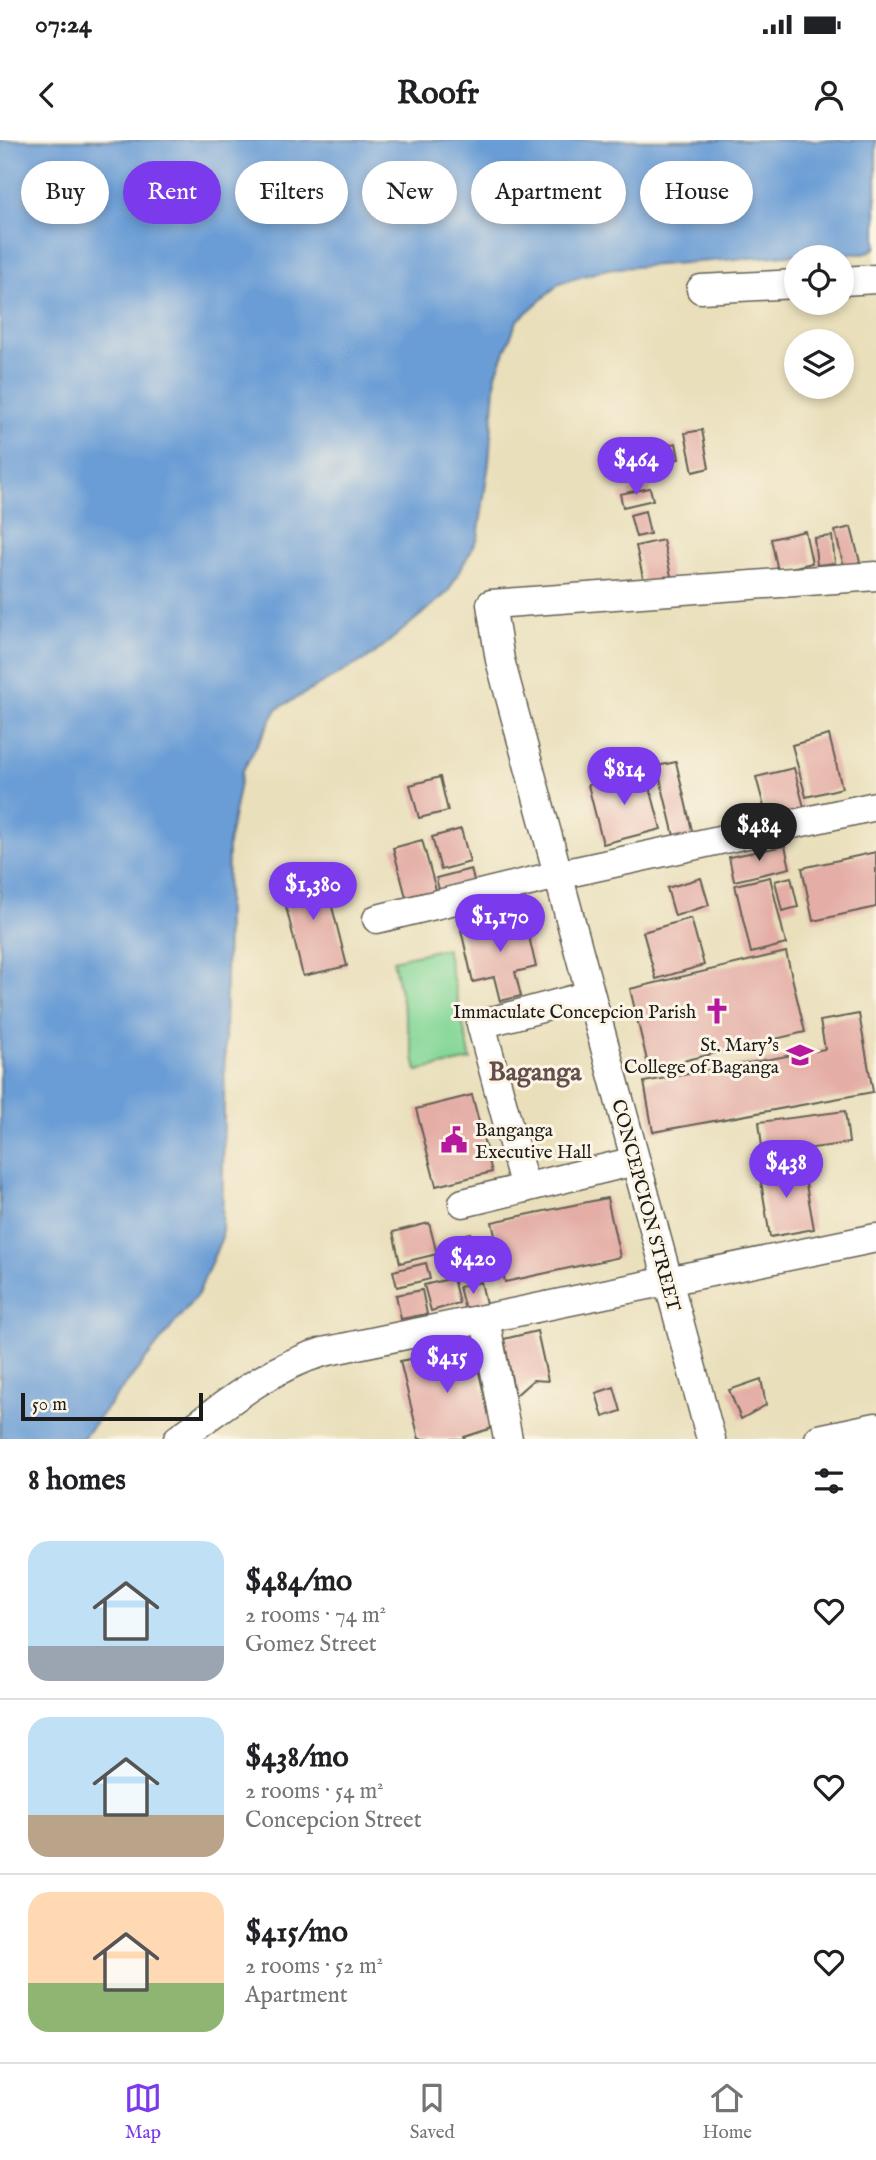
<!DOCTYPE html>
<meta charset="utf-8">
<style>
:root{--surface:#fff;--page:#f6f6f6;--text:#202124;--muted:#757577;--line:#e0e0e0;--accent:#7c3aed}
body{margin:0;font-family:"IM FELL English",serif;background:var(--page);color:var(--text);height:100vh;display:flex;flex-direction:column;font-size:26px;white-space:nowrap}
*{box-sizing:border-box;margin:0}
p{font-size:23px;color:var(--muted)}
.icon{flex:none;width:38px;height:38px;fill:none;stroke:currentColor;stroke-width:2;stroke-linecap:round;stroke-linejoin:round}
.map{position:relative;height:1299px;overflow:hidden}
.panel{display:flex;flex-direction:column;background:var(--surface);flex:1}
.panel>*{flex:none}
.hud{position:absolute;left:21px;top:21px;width:835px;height:63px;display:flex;gap:14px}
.fabs{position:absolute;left:784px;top:105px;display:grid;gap:14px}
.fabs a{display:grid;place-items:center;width:70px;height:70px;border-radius:50%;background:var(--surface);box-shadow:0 4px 10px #0003;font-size:35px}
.scale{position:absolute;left:21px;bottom:18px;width:182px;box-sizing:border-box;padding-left:7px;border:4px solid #1c1c1c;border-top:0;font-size:19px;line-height:24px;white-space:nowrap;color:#1c1c1c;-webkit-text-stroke:5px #fcf5e5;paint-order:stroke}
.price{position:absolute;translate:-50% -60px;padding:0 16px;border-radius:24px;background:var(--accent);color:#fff;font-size:23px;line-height:46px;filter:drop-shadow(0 2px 4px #0008)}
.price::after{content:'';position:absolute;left:50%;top:42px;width:21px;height:16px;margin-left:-10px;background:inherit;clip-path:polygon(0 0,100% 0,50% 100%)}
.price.on{background:#222;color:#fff}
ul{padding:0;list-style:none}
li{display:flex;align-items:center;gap:21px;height:175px;padding:0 28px}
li+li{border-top:2px solid var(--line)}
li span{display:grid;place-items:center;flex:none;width:196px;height:140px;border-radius:21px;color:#555}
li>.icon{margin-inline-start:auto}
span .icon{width:84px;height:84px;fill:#fffc;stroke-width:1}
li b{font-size:30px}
h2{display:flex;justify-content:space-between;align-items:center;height:84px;padding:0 28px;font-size:30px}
.pill{padding:0 24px;border-radius:32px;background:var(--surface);box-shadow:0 4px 10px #0003;font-size:24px;line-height:63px}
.pill.on{background:var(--accent);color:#fff}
.status{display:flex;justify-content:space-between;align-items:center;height:49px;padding:0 35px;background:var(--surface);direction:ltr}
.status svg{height:19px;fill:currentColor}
header{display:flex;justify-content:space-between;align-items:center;height:91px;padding:0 28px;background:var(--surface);font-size:32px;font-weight:800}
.tab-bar{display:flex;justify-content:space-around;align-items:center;height:98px;border-top:2px solid var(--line);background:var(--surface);font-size:19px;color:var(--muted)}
.tab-bar a{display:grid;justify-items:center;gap:4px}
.tab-bar .on{color:var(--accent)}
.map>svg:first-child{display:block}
.green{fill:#85d798;stroke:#507a5a;stroke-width:2}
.water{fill:#6a9dd5;stroke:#435c78;stroke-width:2}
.building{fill:#e4aea6}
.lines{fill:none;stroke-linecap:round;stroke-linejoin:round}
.minor-casing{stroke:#646054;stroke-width:31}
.minor{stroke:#fff;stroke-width:28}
.labels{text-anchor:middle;stroke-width:6;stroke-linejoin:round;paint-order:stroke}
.poi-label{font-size:19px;fill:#1c1c1c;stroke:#fcf5e5;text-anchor:end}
.street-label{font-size:19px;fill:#1c1c1c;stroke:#fcf5e5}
.district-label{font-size:26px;font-weight:bold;fill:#624f4c;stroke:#fcf5e5}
</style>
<div class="status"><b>07:24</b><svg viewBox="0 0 49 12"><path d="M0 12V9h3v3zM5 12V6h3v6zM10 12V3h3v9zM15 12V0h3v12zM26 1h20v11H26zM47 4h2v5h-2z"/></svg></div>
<header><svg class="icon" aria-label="back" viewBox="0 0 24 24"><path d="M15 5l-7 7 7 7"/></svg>Roofr<svg class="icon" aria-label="person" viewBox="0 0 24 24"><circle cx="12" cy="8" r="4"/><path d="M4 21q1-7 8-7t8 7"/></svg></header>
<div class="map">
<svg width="876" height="1299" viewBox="0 0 876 1299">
<rect width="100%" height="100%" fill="#fcf5e5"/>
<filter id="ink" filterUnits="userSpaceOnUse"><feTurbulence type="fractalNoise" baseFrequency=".0143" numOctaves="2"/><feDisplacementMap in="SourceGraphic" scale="14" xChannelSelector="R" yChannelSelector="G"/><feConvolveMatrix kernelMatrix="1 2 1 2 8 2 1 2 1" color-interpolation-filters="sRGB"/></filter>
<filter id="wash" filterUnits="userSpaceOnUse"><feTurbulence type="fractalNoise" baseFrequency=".00686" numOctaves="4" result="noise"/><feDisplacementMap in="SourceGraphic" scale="28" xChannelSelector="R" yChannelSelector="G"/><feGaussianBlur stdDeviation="1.57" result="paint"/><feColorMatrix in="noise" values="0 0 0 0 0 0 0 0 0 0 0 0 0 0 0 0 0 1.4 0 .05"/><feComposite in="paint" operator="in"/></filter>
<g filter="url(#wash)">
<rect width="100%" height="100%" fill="#e9dfbb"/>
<polygon class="green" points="446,808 471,920 417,931 393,820"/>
<polygon class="water" points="0,0 876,0 876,108 864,114 814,113 607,129 560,143 517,181 496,234 489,323 478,398 448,452 373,515 277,569 242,632 228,705 222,1097 198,1154 82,1299 0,1299"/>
<g id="blocks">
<g class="building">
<polygon points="702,290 709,328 693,332 685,293"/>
<polygon points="676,303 679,319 655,324 652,309"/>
<polygon points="650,348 653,360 623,367 620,354"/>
<polygon points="645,371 650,394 636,397 630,375"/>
<polygon points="851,387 860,422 844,427 835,391"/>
<polygon points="805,391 812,423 778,431 771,399"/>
<polygon points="832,396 835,423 817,425 814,398"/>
<polygon points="663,400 673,445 646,451 636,406"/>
<polygon points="829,595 842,648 806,657 792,605"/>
<polygon points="676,622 694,699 676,704 657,626"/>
<polygon points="794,628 806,675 769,685 756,637"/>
<polygon points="645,629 661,689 603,704 588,645"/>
<polygon points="440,637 448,671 419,678 410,645"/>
<polygon points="461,689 470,722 441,730 432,697"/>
<polygon points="422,700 436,750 406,757 393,708"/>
<polygon points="785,706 790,728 734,741 729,717"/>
<polygon points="876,712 876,767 813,781 802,728"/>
<polygon points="322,727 347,826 303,836 279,738"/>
<polygon points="471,729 477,752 442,760 436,738"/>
<polygon points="770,737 786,804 751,813 735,745"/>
<polygon points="791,737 798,767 782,771 775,741"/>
<polygon points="701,738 709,765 675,776 667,748"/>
<polygon points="524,775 536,827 515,832 521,856 500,861 494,837 473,842 461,790"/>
<polygon points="691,778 704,825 656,839 643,792"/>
<polygon points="786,812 805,892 649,929 630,849"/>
<polygon points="859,874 873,952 653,992 644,942 825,909 820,881"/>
<polygon points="472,955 492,1032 436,1046 416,969"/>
<polygon points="845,971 849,1003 763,1015 759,982"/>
<polygon points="802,1022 814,1089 770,1097 759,1030"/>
<polygon points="607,1058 620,1117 505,1142 492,1082"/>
<polygon points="429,1083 437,1114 400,1123 393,1092"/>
<polygon points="471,1093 482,1136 460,1141 449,1098"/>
<polygon points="426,1123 430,1139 397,1147 393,1131"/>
<polygon points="453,1138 459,1163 431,1171 424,1145"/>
<polygon points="481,1142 486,1164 465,1170 459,1147"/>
<polygon points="422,1150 427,1174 401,1179 396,1155"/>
<polygon points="537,1191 548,1241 533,1240 515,1256 504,1199"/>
<polygon points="473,1207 492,1288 464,1297 464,1299 419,1299 400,1221"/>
<polygon points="761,1239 766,1265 741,1279 729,1250"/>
<polygon points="614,1247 621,1271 603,1277 596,1253"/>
</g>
</g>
</g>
<g filter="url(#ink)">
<use href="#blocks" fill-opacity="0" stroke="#646054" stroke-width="2"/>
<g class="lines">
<g class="minor-casing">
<g id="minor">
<polyline points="842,141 876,139"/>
<polyline points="701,149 796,144"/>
<polyline points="377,779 558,735 876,666"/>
<polyline points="525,1048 481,884 590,855"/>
<polyline points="463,1063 635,1021"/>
<polyline points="485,1179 508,1299"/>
<path d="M178 1299C224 1266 268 1228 323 1212L876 1098"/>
<polyline points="711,1299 500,520 491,464 876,436"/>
<polyline points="819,1299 876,1287"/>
</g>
</g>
<use href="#minor" class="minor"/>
</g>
</g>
<defs>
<g id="church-bare" transform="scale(2.1)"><path d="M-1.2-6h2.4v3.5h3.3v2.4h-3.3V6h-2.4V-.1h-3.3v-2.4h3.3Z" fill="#b5179e" stroke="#fcf5e5" stroke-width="2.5" paint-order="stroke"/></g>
<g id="university-bare" transform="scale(2.1)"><path d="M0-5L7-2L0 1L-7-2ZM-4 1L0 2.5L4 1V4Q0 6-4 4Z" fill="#b5179e" stroke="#fcf5e5" stroke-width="2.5" paint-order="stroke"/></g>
<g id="civic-bare" transform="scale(2.1)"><path d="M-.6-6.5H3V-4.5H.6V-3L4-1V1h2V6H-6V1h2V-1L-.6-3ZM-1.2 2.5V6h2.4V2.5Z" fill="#b5179e" stroke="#fcf5e5" stroke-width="2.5" paint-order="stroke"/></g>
</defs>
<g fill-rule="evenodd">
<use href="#church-bare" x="717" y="871"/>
<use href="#university-bare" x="800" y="915"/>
<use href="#civic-bare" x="454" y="1000"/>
</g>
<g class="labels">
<g class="poi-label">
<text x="696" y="878">Immaculate Concepcion Parish</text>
<text x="779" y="911">St. Mary's<tspan x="779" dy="22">College of Baganga</tspan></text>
<text x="475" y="996" text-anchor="start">Banganga<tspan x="475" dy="22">Executive Hall</tspan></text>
</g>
<g class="street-label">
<text transform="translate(647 1065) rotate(75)" y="7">CONCEPCION STREET</text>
</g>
<g class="district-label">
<text x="535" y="940">Baganga</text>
</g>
</g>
</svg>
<div class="fabs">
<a><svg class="icon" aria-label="locate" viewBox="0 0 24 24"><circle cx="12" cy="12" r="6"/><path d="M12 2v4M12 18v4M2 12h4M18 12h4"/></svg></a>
<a><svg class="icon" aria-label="layers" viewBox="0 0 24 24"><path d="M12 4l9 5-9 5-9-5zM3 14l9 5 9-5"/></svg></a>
</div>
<div class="scale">50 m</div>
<b class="price" style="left:636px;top:357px">$464</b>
<b class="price" style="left:624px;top:667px">$814</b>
<b class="price on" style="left:759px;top:723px">$484</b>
<b class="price" style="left:313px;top:782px">$1,380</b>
<b class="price" style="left:500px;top:814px">$1,170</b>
<b class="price" style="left:786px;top:1060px">$438</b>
<b class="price" style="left:473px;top:1156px">$420</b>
<b class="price" style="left:447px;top:1255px">$415</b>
<div class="hud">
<a class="pill">Buy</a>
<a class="pill on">Rent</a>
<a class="pill">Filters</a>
<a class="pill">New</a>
<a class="pill">Apartment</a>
<a class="pill">House</a>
</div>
</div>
<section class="panel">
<h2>8 homes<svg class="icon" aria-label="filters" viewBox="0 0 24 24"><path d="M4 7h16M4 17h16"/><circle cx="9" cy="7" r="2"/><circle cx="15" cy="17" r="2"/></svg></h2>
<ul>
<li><span style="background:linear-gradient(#bfe0f5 75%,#9aa5b1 0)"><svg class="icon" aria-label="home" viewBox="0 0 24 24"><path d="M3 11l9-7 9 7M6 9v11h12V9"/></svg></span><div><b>$484/mo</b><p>2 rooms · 74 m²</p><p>Gomez Street</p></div><svg class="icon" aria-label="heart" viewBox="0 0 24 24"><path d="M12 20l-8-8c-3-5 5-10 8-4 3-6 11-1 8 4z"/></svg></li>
<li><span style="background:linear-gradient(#bfe0f5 70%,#b9a48a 0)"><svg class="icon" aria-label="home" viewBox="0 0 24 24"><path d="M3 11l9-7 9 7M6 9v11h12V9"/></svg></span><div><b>$438/mo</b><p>2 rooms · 54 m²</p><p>Concepcion Street</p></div><svg class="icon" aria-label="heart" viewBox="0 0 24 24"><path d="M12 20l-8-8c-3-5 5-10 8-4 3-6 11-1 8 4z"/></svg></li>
<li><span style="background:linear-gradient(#ffd9b3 65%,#8fb573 0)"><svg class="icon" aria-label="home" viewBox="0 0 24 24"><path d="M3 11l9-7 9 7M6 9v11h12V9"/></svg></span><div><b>$415/mo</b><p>2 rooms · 52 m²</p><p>Apartment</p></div><svg class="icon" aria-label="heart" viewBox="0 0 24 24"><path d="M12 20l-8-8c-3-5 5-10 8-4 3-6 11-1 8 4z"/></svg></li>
</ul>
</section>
<nav class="tab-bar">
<a class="on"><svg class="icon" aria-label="map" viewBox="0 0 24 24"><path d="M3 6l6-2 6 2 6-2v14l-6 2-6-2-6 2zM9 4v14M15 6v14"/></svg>Map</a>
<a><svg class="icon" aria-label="saved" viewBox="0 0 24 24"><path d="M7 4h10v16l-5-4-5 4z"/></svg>Saved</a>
<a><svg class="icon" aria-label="home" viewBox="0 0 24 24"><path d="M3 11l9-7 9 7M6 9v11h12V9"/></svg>Home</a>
</nav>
